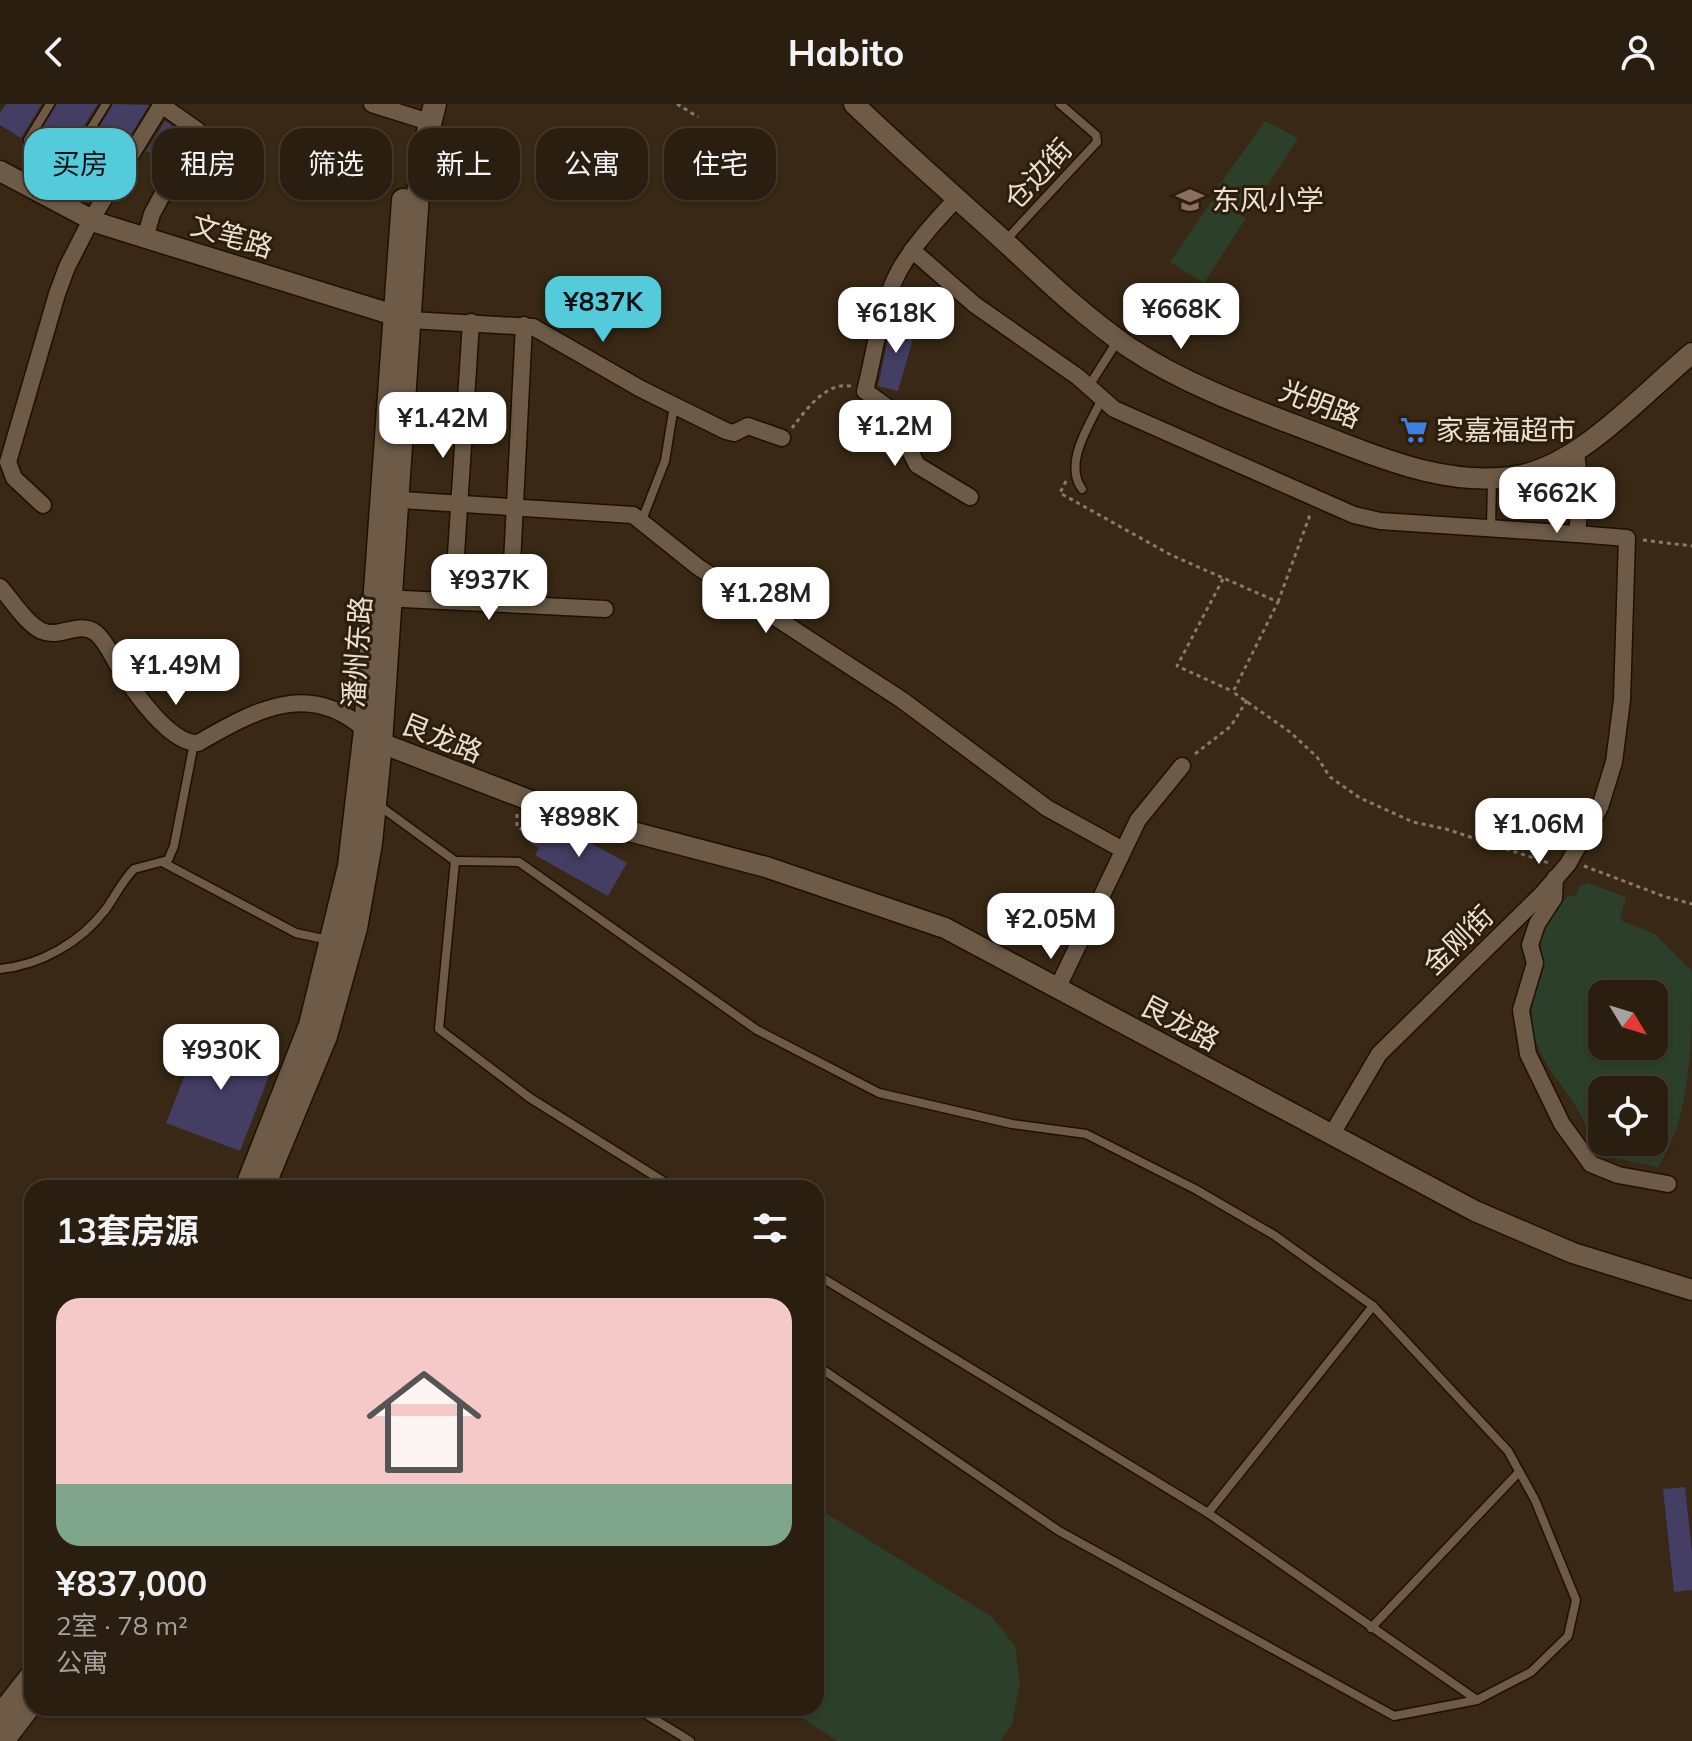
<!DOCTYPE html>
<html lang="zh">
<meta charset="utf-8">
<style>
:root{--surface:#2a1e10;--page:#322719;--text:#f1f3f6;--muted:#a5a29f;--line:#463c30;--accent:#53cbdb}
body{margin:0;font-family:Mulish,"Noto Sans SC",sans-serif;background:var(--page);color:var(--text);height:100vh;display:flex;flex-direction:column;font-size:30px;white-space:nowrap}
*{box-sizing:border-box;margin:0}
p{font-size:26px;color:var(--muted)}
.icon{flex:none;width:44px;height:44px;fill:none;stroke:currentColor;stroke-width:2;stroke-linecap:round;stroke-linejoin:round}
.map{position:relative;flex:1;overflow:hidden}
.details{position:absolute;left:24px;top:1076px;width:800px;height:536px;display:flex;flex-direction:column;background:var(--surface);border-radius:24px;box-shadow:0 2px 6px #0004,0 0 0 2px var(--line)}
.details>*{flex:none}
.top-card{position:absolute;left:24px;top:24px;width:800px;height:72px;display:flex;gap:16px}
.needle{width:52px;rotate:128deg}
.buttons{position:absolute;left:1588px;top:876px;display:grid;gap:16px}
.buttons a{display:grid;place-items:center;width:80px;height:80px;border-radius:16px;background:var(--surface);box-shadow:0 2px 6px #0004,0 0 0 2px var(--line);font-size:40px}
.price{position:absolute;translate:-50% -68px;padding:0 18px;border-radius:16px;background:#fff;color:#222;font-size:26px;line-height:52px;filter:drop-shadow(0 2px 4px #0008)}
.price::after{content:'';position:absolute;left:50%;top:48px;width:24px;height:18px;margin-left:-12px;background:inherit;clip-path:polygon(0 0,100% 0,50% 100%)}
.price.selected{background:var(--accent);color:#111}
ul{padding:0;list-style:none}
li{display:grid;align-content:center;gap:16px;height:424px;padding:0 32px}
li+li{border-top:2px solid var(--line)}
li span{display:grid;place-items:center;height:248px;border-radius:24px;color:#555}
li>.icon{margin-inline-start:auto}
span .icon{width:144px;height:144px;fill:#fffc;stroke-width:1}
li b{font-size:34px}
h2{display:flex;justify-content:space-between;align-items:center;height:96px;padding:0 32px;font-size:34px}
.tag{padding:0 28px;border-radius:24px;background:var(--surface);box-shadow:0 2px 6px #0004,0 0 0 2px var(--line);font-size:28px;line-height:72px}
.tag.selected{background:var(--accent);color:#111}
header{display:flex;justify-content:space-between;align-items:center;height:104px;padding:0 32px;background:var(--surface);font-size:36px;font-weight:700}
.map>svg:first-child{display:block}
.green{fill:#2c3f2a;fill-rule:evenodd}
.building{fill:#453e64}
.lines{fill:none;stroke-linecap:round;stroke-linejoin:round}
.service-casing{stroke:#1f1001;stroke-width:11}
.minor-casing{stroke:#1f1001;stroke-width:19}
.tertiary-casing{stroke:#1f1001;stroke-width:23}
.secondary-casing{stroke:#1f1001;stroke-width:25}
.path{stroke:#887a6a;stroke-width:3;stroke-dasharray:4 4;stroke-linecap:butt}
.service{stroke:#6d5b47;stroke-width:8}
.minor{stroke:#6d5b47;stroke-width:16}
.tertiary{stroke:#6d5b47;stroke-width:20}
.secondary{stroke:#6d5b47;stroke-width:22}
.labels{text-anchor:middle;stroke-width:6;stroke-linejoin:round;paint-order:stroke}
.street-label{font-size:28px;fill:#e9dfd3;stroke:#2d1e0b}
.poi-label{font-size:28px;fill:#e9dfd3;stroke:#2d1e0b;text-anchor:start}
</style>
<header><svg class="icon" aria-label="back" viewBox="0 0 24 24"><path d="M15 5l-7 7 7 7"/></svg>Habito<svg class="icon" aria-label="person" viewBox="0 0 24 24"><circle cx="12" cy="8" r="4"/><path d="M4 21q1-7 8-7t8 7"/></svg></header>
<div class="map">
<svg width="1692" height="1637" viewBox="0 0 1692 1637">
<rect width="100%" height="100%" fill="#382815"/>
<g class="green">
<polygon points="1265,17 1298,34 1249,109 1215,87"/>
<polygon points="1212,97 1246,114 1204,179 1170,158"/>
<path d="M1588 779 1626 793 1620 816 1655 830 1692 867C1692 931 1692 1013 1658 1063L1599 1051C1591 1036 1586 1020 1578 1006 1560 977 1536 954 1532 919 1530 897 1537 878 1541 858 1542 848 1540 836 1539 827L1568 792 1577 791 1579 782ZM1602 890H1654V942H1602ZM1602 986H1654V1038H1602Z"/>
<polygon points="816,1403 992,1513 1015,1542 1020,1579 1012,1620 1000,1637 837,1637 787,1604 816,1604"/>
</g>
<g class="building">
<polygon points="6,0 42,0 21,34 0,21 0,9"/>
<polygon points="57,0 98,0 60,59 32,41"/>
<polygon points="113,0 149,1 99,82 74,66"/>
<polygon points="165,17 183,29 167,59 146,47"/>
<polygon points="892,217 916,224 898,287 878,282"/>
<polygon points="539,724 548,729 551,724 564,731 567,726 627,759 608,792 535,751 539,744 530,739"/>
<polygon points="202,928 275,956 240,1047 166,1019"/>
<polygon points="1685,1383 1692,1449 1692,1486 1674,1488 1663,1385"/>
</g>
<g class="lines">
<g class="service-casing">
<g id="service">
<polyline points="28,36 50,0"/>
<polyline points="66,65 106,0"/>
<polyline points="1005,137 1097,38 1096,31 1060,0"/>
<polyline points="1089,282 1118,236"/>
<path d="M1082 385C1063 359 1090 320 1102 295"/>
<polyline points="642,416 665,357 674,302"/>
<polyline points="1491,425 1492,375"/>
<polyline points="377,700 455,757 439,925 530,994 674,1084"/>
<polyline points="455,757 519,758 757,926 879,989 1012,1020 1086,1030 1195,1085 1274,1131 1373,1202 1508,1347 1535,1396 1576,1496 1568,1532 1531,1568 1477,1596 1208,1409 816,1170"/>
<polyline points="164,759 296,829 328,836"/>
<path d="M0 865C41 861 81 838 106 805 115 792 123 776 134 765L168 756 174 742 194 639"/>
<polyline points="816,1261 1059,1427 1394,1612 1477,1596"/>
<polyline points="1208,1409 1373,1202"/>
<polyline points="1371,1524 1519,1368"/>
<polyline points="636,1604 690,1637"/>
</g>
</g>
<g class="minor-casing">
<g id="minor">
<polyline points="372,0 429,18"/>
<path d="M957 94C936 117 914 140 899 167 880 202 875 249 865 287L908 318 910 347 917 361 970 393"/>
<polyline points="145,134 152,110 197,26 160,0"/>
<polyline points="912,146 975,201 1078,273 1114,305 1320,396 1354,411 1380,417 1577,430"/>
<polyline points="410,216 533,223 641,285 726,327 734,329 748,322 782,334"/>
<polyline points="386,395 633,411 698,463 902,596 1047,704 1123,746"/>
<polyline points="43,401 14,374 8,358 57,190 67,163 91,116 162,0"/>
<path d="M0 483C12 496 26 520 42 527 60 535 79 516 96 529 106 537 113 554 120 565 134 588 170 640 198 639 254 607 309 575 365 626"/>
<polyline points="383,494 605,505"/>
<polyline points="453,497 471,218"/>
<polyline points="510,499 524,221"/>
<polyline points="1555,774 1554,794 1537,820 1530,841 1535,859 1521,906 1528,950 1562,1020 1591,1060 1618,1071 1668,1080"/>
<polyline points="1057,885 1138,716 1182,662"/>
<polyline points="1332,1030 1379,950 1542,790 1568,760 1600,703 1614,658 1622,596 1627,434 1577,430 1581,388 1576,349"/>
</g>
</g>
<g class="tertiary-casing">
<g id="tertiary">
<path d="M854 0C902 46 952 90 1002 135 1043 173 1083 212 1130 244 1192 285 1265 309 1334 336 1392 359 1458 384 1522 371 1583 358 1644 289 1692 249"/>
<polyline points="0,67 98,119 410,216"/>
<polyline points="370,631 381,639 568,711 766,763 945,824 1475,1107 1573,1149 1692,1186"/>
</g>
</g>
<g class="secondary-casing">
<g id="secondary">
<polyline points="246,1084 310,921 349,762 365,626 403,96"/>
<polyline points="263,1084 326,932 356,824 371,739 381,639 418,89 425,40 435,0"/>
<polyline points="0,1612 32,1571"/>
<polyline points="3,1637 32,1599"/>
</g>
</g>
<g class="path">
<polyline points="677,0 698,13"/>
<path d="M792 324C806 306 825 278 851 282"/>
<polyline points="1066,377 1060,389 1171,451 1278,498 1233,588 1290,628 1317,653 1330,673 1360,694 1413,718 1446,725 1549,759"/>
<polyline points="1643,436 1692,442"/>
<polyline points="1223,475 1177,562 1232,587"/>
<polyline points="1278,498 1311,408"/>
<polyline points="1195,650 1231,622 1247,596"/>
<polyline points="517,710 517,723 534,732"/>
<polyline points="1584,762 1663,792 1692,800"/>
</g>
<use href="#service" class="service"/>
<use href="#minor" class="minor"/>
<use href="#tertiary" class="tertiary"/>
<use href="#secondary" class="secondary"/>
</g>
<defs>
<g id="school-bare" transform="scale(2.16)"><path d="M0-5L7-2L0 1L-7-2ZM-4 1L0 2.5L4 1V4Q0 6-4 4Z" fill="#8d6e63" stroke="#2d1e0b" stroke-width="2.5" paint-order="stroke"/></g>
<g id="supermarket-bare" transform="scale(2.16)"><path d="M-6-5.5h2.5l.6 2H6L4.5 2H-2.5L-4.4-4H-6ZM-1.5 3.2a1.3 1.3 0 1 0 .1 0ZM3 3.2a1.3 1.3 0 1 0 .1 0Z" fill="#3f7fe0" stroke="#2d1e0b" stroke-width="2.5" paint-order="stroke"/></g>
</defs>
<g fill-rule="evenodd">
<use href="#school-bare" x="1190" y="96"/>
<use href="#supermarket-bare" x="1414" y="326"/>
</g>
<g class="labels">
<g class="street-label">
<text transform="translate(1038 70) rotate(-47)" y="10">仓边街</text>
<text transform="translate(232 132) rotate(17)" y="10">文笔路</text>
<text transform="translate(1320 300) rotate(21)" y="10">光明路</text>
<text transform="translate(357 548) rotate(-86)" y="10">潘州东路</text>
<text transform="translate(442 634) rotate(22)" y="10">艮龙路</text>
<text transform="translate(1458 836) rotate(-44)" y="10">金刚街</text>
<text transform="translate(1180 919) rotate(28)" y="10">艮龙路</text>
</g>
<g class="poi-label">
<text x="1212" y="106">东风小学</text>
<text x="1436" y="336">家嘉福超市</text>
</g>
</g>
</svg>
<div class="buttons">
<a><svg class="needle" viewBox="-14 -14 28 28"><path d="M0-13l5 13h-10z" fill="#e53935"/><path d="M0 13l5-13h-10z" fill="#a5a29f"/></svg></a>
<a><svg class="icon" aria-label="locate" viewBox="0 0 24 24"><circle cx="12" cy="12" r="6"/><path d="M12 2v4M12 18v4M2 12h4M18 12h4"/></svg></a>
</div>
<b class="price selected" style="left:603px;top:240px">¥837K</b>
<b class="price" style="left:1181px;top:247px">¥668K</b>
<b class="price" style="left:896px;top:251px">¥618K</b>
<b class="price" style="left:443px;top:356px">¥1.42M</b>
<b class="price" style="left:895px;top:364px">¥1.2M</b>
<b class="price" style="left:1557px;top:431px">¥662K</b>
<b class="price" style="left:489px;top:518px">¥937K</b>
<b class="price" style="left:766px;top:531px">¥1.28M</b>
<b class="price" style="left:176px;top:603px">¥1.49M</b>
<b class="price" style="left:579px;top:755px">¥898K</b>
<b class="price" style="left:1539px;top:762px">¥1.06M</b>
<b class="price" style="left:1051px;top:857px">¥2.05M</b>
<b class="price" style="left:221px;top:988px">¥930K</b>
<div class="top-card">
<a class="tag selected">买房</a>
<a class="tag">租房</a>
<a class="tag">筛选</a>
<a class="tag">新上</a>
<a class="tag">公寓</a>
<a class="tag">住宅</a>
</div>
<section class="details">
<h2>13套房源<svg class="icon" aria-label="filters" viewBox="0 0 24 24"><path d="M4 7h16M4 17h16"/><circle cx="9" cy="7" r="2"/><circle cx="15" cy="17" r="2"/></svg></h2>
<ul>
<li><span style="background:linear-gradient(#f6c9c9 75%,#7fa58c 0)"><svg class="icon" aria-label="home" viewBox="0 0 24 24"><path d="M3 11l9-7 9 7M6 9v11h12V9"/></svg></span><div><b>¥837,000</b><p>2室 · 78 m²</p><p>公寓</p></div></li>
</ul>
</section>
</div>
